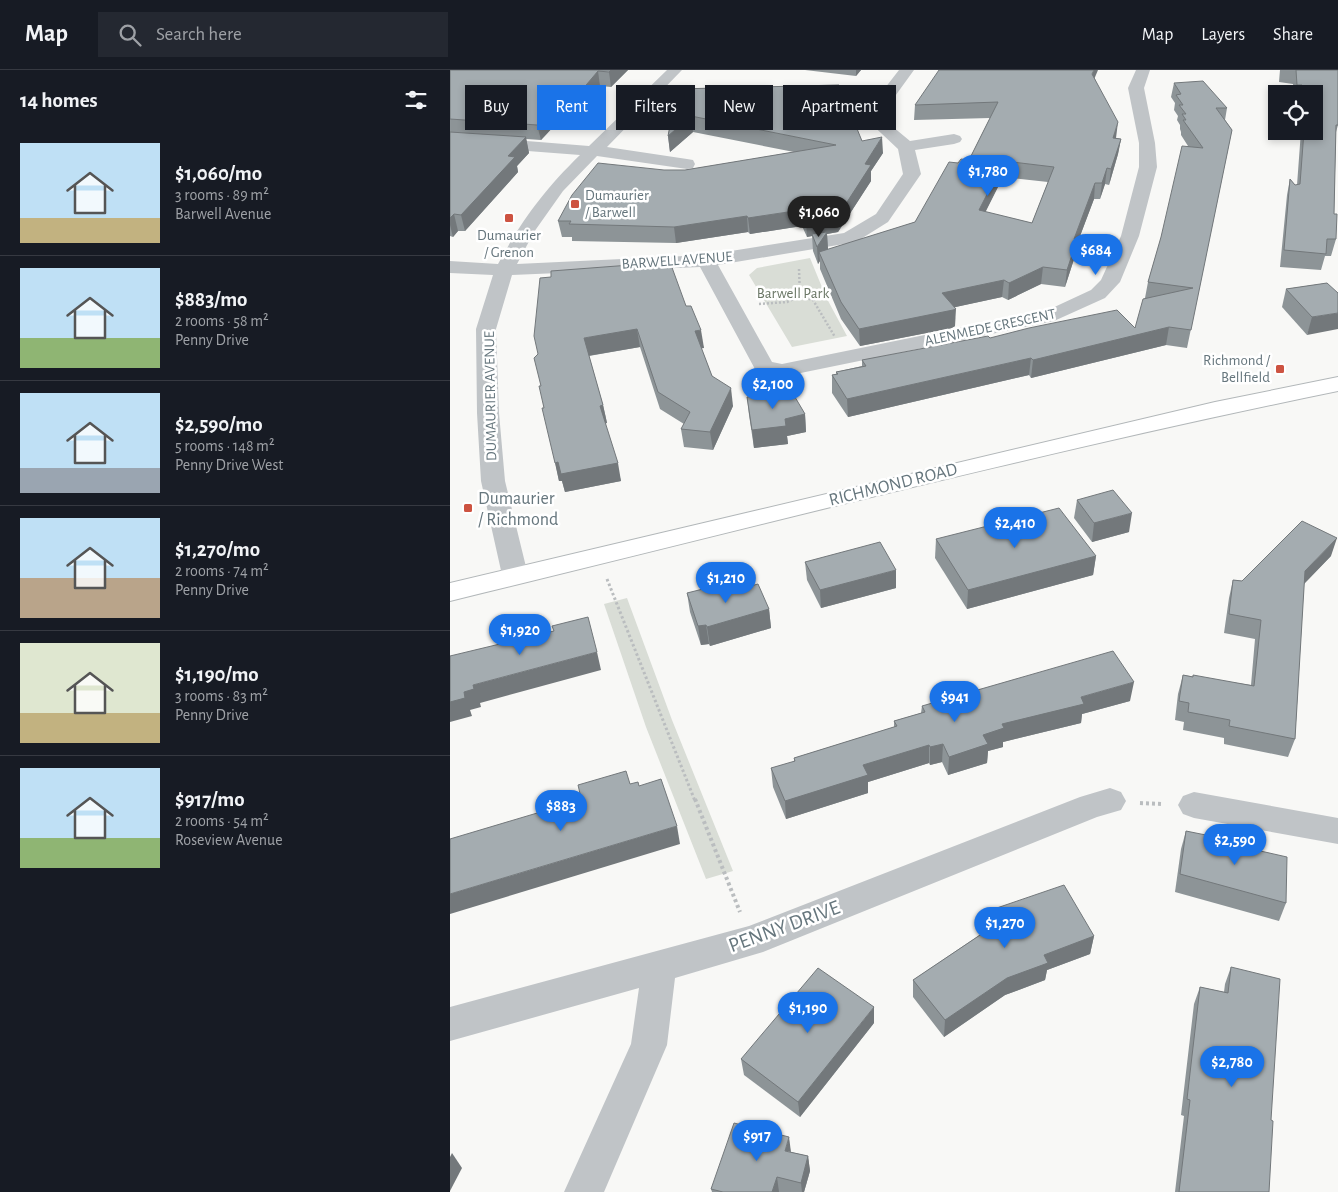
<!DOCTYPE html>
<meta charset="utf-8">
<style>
:root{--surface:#171b24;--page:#242831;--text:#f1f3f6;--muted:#9ea1a6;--line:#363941;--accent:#1a73e8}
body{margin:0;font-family:"Alegreya Sans",sans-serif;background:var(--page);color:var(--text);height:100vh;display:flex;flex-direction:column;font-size:19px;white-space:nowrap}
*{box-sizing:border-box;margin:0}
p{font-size:16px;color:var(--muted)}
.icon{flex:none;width:28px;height:28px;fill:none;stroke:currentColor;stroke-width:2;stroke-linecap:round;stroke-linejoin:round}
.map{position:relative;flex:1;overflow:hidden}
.sheet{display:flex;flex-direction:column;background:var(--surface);width:450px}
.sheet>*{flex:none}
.hud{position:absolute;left:15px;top:15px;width:475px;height:45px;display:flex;gap:10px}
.fabs{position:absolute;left:818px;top:15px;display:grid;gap:10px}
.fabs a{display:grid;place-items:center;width:55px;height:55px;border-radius:0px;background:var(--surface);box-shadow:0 2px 8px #0003;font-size:25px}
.price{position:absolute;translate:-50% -42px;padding:0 11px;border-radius:18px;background:var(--accent);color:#fff;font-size:16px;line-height:32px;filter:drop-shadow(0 1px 2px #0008)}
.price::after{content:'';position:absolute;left:50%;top:30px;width:15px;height:11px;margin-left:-8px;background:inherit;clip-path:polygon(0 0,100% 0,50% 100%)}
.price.on{background:#222;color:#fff}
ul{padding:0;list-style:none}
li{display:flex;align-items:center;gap:15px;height:125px;padding:0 20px}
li+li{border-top:1px solid var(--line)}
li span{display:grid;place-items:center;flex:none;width:140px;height:100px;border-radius:0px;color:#555}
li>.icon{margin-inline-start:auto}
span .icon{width:60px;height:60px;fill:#fffc;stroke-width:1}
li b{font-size:21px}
h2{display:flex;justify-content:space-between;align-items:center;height:60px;padding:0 20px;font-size:21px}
.chip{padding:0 18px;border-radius:0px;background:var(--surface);box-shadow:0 2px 8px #0003;font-size:18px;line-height:45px}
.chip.on{background:var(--accent);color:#fff}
header{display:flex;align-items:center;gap:30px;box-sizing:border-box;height:70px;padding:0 25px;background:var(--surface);border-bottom:1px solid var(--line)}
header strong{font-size:24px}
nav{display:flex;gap:28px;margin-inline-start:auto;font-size:18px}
.search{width:350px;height:45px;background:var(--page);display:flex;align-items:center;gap:12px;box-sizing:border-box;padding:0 18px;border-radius:0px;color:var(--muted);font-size:19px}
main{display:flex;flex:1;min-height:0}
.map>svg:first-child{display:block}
.green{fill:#d9ddd6}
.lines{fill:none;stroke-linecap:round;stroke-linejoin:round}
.major-casing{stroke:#b2b7b9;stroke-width:2}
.path-far2{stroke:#babdbf;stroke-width:2.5;stroke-dasharray:2 2;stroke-linecap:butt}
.path-far1{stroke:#babdbf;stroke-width:3;stroke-dasharray:2.5 2.5;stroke-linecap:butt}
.path{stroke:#babdbf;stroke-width:4;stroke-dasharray:3 3;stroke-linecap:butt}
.minor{fill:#c0c4c7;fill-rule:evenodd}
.major{fill:#fff;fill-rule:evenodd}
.wall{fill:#8d9497;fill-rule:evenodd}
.shaded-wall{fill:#73787b}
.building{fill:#a4acb0;stroke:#73787b;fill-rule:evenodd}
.poi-dot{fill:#cd5341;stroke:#fff;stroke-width:2}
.labels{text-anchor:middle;stroke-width:5;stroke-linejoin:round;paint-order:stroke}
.far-poi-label{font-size:15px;fill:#66767d;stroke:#fff;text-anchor:start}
.far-street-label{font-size:15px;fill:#66767d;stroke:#fff}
.far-park-label{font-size:15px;fill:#6a7665;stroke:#fff}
.street-label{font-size:18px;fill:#66767d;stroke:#fff}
.poi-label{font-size:18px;fill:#66767d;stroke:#fff;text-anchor:start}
.near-street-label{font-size:21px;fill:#66767d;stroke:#fff}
</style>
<header>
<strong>Map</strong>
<div class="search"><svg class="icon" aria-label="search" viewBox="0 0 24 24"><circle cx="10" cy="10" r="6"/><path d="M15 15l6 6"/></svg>Search here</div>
<nav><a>Map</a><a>Layers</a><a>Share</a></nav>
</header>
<main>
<section class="sheet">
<h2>14 homes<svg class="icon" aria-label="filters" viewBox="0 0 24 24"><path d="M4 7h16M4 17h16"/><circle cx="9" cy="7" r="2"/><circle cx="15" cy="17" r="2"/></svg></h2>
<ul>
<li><span style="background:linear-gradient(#bfe0f5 75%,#c2b280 0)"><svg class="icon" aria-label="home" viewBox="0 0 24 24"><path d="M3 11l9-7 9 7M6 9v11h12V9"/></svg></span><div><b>$1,060/mo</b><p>3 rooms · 89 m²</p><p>Barwell Avenue</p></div></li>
<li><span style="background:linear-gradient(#bfe0f5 70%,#8fb573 0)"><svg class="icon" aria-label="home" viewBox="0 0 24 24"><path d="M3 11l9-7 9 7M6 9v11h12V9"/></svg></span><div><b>$883/mo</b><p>2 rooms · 58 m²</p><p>Penny Drive</p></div></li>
<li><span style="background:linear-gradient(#bfe0f5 75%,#9aa5b1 0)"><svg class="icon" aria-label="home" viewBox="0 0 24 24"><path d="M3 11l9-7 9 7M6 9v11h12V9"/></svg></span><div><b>$2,590/mo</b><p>5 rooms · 148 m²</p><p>Penny Drive West</p></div></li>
<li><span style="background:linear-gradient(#bfe0f5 60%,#b9a48a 0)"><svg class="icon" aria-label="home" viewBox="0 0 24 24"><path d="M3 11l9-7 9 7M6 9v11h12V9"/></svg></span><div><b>$1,270/mo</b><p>2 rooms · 74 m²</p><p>Penny Drive</p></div></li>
<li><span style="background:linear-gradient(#dfe7d0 70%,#c2b280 0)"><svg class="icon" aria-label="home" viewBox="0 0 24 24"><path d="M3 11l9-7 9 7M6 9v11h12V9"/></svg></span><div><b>$1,190/mo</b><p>3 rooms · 83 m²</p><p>Penny Drive</p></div></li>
<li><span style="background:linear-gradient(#bfe0f5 70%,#8fb573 0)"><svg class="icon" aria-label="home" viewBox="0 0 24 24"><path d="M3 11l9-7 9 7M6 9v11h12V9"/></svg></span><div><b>$917/mo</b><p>2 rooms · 54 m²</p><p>Roseview Avenue</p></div></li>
</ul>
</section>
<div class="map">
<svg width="888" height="1122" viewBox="0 0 888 1122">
<rect width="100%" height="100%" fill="#f8f8f6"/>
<g class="green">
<polygon points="360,188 376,227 397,266 342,277 299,205 307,198"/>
<polygon points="177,528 222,650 283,801 256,809 196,657 154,534"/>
</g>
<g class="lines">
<g class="major-casing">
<path id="major" d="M888 307V321C590 382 295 459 0 531V513L765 332Z"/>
</g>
<g class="path-far2">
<polyline points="349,199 350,226 363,230 385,267"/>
<polyline points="309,234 337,232 350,226"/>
</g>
<polyline class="path-far1" points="157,509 245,731"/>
<g class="path">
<polyline points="245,729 290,842"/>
<polyline points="690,733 713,734"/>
</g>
<g class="minor">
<path d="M217 0H232L157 77 237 89 243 90 245 94 243 98 237 99 147 86 113 121 84 162 67 194 256 185 394 163 426 144 453 104 448 79 415 48 421 36 449 0H464L435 40 431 47 460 71 504 64 510 66 512 69 510 72 504 74 465 80 471 104 438 152 406 172 268 195 322 292 332 294 598 240 641 220 651 210 671 166 689 97V73L678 18 686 0H700L694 18 705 73 707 97 689 166 670 212 655 228 604 251 331 307 306 301 250 197 62 205 46 259 49 343 55 411 78 505 74 511 65 514 56 511 52 505 31 411 27 343 26 259 43 205 0 203V191L48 194C72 150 94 120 130 85L0 75V65L139 76Z"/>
<polygon points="660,718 671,722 676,731 671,740 647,747 313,882 225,908 217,975 154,1122 114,1122 181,974 189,918 0,971 0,937 299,856 630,727"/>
<polygon points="744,722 888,748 888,774 744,748 733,744 728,735 733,726"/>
</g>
<use href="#major" class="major"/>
</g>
<g class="wall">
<polygon points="0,0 178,0 161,17 150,16 123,49 117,49 112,56 105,55 91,70 76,69 79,83 67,96 68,102 15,161 8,161 3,167 0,166"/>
<polygon points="355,0 411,0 406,6"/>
<polygon points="830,0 888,0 888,55 886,62 884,144 886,169 881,186 875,186 871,200 830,197 837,125 840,109 845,115 847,115 851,61 864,61 864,24 844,24 843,14 829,12"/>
<path d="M645 9 666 68 671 69 668 84 659 115 655 114 650 129H644L627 174 625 186 615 217 591 214 558 230 552 227 505 237V256L502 258 410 276 391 249 370 199V191L368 194 363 181 362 166 357 167 352 156 300 164 298 162 226 173 122 171V167H112L108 151 214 100H235L344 82 243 62 220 82 218 66 227 19 389 15V25L399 50 412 71 433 83 421 101V111L388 162 377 164 378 179 377 180 465 152 508 93 519 90 540 48 464 50 465 35ZM553 107 598 112 582 153 535 142Z"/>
<polygon points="724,13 777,38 775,50 782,60 737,278 716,275 581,308 579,305 398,347 382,323 382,305 386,304 386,302 412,296 412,290 540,268 685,258 695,228 698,212 738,76 731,65 731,62 730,59 730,55 727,50 728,46 724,40 725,33 721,27"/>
<polygon points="877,213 857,265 832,237 836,219"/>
<polygon points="236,236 254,278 251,278 262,306 283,336 263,380 234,377 231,359 234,354 210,339 190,277 139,286 153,335 157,353 155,353 171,411 115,422 112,411 109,411 94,338 91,316 88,284"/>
<polygon points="297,327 355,344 356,362 337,366 338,374 304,378 299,345"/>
<polygon points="627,430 679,462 642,472 624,448"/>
<polygon points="486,469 646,486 643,505 517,539 485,488"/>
<polygon points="881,486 854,514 845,669 838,687 774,674 774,668 733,660 734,652 725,650 728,624 733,605 801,615 805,569 774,563 779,528 783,510 792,511"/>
<polygon points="355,492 446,518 371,538 357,510"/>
<polygon points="275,519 290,519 319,539 321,558 260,576 259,574 251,575 240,542 237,523"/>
<polygon points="680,631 632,644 631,653 553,672 553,677 538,681 537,693 498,705 492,692 480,695 479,693 418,712 418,723 336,749 323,717 321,698 344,692 344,688 444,657 444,651 471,643 472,636"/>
<polygon points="736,761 806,780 836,833 829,851 725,822 731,779"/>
<polygon points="538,841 644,866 640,884 597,900 595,910 555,925 494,967 463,927 463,910 537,860 536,858"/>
<polygon points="781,897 821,1050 819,1122 725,1122 734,1046 731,1045 744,934 750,917 774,922 775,914"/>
<polygon points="424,953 350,1047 294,1005 291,989"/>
<polygon points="341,1082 358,1086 360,1101 354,1122 262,1122 261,1119"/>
</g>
<g class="shaded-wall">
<polygon points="161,0 178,0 161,17 159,2"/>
<polygon points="406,0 411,0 406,6"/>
<polygon points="644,0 648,0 640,19 642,4"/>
<polygon points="148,1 150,16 123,49 120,34"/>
<polygon points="389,15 389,30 380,25"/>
<polygon points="114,34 117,49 112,56 109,40"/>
<polygon points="102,40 105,55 91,70 87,55"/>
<polygon points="241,46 243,62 220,82 218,66"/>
<polygon points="668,52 666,68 661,83 663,68"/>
<polygon points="76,67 79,83 67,96 68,102 15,161 11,145 58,86"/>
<polygon points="432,67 433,83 421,101 421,111 388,162 377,164 378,179 372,188 369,182 370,191 368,194 367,177 362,164 362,166 357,167 356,151 415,94"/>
<polygon points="671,69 668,84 659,115 661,99"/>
<polygon points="554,91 553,107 528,157 529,140"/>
<polygon points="657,98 655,114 650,129 652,113"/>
<polygon points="645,113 644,129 627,174 625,186 615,217 617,200 624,169"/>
<polygon points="351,140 352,156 300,164 298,148"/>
<polygon points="4,144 8,161 3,167 0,155 0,148"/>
<polygon points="297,146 298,162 226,173 224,157"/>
<polygon points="593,197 591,214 558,230 559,213"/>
<polygon points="554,210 552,227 492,240 492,223"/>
<polygon points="506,239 505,256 502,258 410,276 409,259"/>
<polygon points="888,243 888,259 857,265 862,247"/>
<polygon points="719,257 716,275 581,308 583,290"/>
<polygon points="187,259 190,277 137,286 134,268"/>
<polygon points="251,260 254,278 247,279 245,261"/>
<polygon points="581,288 579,305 398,347 397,329"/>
<polygon points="281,318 283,336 263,380 260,362"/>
<polygon points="153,335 157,353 154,354 150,336"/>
<polygon points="355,344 356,362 337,366 338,374 304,378 302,360 335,349"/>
<polygon points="108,392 168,393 171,411 115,422 112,411 109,411 105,393"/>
<polygon points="682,443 679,462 642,472 644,453"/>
<polygon points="887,468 881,486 849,519 855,501"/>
<polygon points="646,486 643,505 517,539 518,520"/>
<polygon points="446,500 446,518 371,538 370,520"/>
<polygon points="319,539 321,558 260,576 257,557"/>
<polygon points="256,555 259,574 251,575 248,556"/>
<polygon points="147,582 151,600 30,633 31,637 20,640 22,646 0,652 0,632 23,615"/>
<polygon points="684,612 680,631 632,644 631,653 553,672 553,677 538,681 537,693 498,705 499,687 533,665 552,654 631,627"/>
<polygon points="493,674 492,692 480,695 480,677"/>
<polygon points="479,675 479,693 418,712 418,723 336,749 335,731 413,695"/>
<polygon points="227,756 230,774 0,844 0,824"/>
<polygon points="644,866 640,884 597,900 595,910 555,925 494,967 495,950 557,908 594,885"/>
<polygon points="424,937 424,953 350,1047 348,1032"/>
<polygon points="339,1067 341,1082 335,1081"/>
<polygon points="2,1083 12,1098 0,1121 0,1087"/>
<polygon points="358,1086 360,1101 354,1122 352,1122 351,1113"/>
<polygon points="327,1107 329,1122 322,1122"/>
</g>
<g class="building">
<polygon points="0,0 161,0 159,2 148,1 120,34 114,34 109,40 102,40 87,55 0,49"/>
<path d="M489 0H644L642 4 668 52 663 68 671 69 661 99 657 98 652 113H645L624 169 627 170 617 200 593 197 559 213 554 210 492 223 506 239 503 240 409 259 391 232 369 182 465 152 499 92 508 93 511 89 519 90 548 32 465 35ZM554 91 604 97 582 153 529 140Z"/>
<polygon points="846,0 888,0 888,55 886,55 884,144 887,144 886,169 877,169 876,184 834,180 840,109 845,115 850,114 854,61 864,61 864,24 852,24 852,15 847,15"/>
<polygon points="753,11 777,38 766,38 782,60 741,260 719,257 583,290 581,288 397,329 382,305 388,304 386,302 416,296 412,290 538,266 540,268 579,258 667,240 685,258 693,229 743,218 698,212 711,167 732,76 753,78 733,50 736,50 732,44 736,44 729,35 733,35 726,25 731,24 724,13"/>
<polygon points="389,15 380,25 389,25 399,50 403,49 412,71 432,67 415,94 421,95 388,146 356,151 351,140 298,148 297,146 224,157 119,154 121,151 108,151 122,125 148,93 214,100 235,100 386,75 241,46 218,66 227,19"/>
<polygon points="0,62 76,67 58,86 65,87 11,145 4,144 0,148"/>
<polygon points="377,162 367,177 362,164"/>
<polygon points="220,192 236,236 241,236 251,260 245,261 262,306 281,318 260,362 231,359 240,342 208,322 187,259 134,268 153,335 150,336 168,393 111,404 108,392 105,393 92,338 94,338 89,316 91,316 84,288 88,284 84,266 90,208 101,207 101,201"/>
<polygon points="877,213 888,223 888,243 862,247 836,219"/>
<polygon points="342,322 355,344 335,349 336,356 302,360 297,327"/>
<polygon points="663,420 682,443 644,453 627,430"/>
<polygon points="609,438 646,486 518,520 486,469"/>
<polygon points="852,451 887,468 855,501 845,669 779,656 780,650 738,642 739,633 729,631 733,605 743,607 743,605 804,616 811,550 779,544 783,510 792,511"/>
<polygon points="430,472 446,500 370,520 355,492"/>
<polygon points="273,514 275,519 288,516 290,519 308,514 319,539 257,557 256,555 248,556 237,523"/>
<polygon points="138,547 147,582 23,615 24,619 14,622 15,628 0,632 0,586 104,561 102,556"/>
<polygon points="663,581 684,612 631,627 634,634 552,654 554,658 533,665 538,674 499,687 493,674 480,677 479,675 413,695 418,705 335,731 321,698 345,691 344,688 447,656 444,651 475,642 472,636"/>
<polygon points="176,701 180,714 188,712 189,716 211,709 227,756 0,824 0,769 114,735 132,732 128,715"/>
<polygon points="736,761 805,775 806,780 837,787 836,833 730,804"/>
<polygon points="614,815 644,866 594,885 598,893 557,908 495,950 463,910 545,855 538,841"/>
<polygon points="781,897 830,909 821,1050 823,1051 819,1122 729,1122 740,1030 737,1029 750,917 778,923"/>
<polygon points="368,898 424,937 348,1032 291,989"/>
<polygon points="284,1053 339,1067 335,1081 358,1086 351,1113 327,1107 322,1122 273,1122 261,1119"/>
</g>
<g class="poi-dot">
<rect x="120" y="129" width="10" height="10" rx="2.5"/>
<rect x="54" y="143" width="10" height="10" rx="2.5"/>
<rect x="825" y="294" width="10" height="10" rx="2.5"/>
<rect x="13" y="433" width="10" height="10" rx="2.5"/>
</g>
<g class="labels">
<g class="far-poi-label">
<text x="135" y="130">Dumaurier<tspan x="135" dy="17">/ Barwell</tspan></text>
<text x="59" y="170" text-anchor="middle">Dumaurier<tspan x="59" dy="17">/ Grenon</tspan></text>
<text x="820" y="295" text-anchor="end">Richmond /<tspan x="820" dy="17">Bellfield</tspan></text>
</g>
<g class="far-street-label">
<text transform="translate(227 190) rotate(-4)" y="5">BARWELL AVENUE</text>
<text transform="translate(540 257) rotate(-12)" y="5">ALENMEDE CRESCENT</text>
<text transform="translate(40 326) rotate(-91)" y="5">DUMAURIER AVENUE</text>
</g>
<g class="far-park-label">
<text x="343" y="228">Barwell Park</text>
</g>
<g class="street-label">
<text transform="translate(443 414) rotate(-14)" y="6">RICHMOND ROAD</text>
</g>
<g class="poi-label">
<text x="28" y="434">Dumaurier<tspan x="28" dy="21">/ Richmond</tspan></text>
</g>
<g class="near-street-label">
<text transform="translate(334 856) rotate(-20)" y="7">PENNY DRIVE</text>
</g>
</g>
</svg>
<div class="fabs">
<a><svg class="icon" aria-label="locate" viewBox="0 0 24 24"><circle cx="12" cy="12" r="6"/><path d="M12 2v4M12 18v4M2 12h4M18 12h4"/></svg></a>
</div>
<b class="price" style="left:538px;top:127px">$1,780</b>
<b class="price on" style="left:369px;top:168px">$1,060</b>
<b class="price" style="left:646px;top:206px">$684</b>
<b class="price" style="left:323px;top:340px">$2,100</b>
<b class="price" style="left:565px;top:479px">$2,410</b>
<b class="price" style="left:276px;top:534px">$1,210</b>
<b class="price" style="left:70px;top:586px">$1,920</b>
<b class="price" style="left:505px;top:653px">$941</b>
<b class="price" style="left:111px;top:762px">$883</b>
<b class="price" style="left:785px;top:796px">$2,590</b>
<b class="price" style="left:555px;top:879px">$1,270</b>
<b class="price" style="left:358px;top:964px">$1,190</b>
<b class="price" style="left:782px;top:1018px">$2,780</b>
<b class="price" style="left:307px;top:1092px">$917</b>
<div class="hud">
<a class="chip">Buy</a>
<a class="chip on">Rent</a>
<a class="chip">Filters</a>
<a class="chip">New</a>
<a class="chip">Apartment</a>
</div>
</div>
</main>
